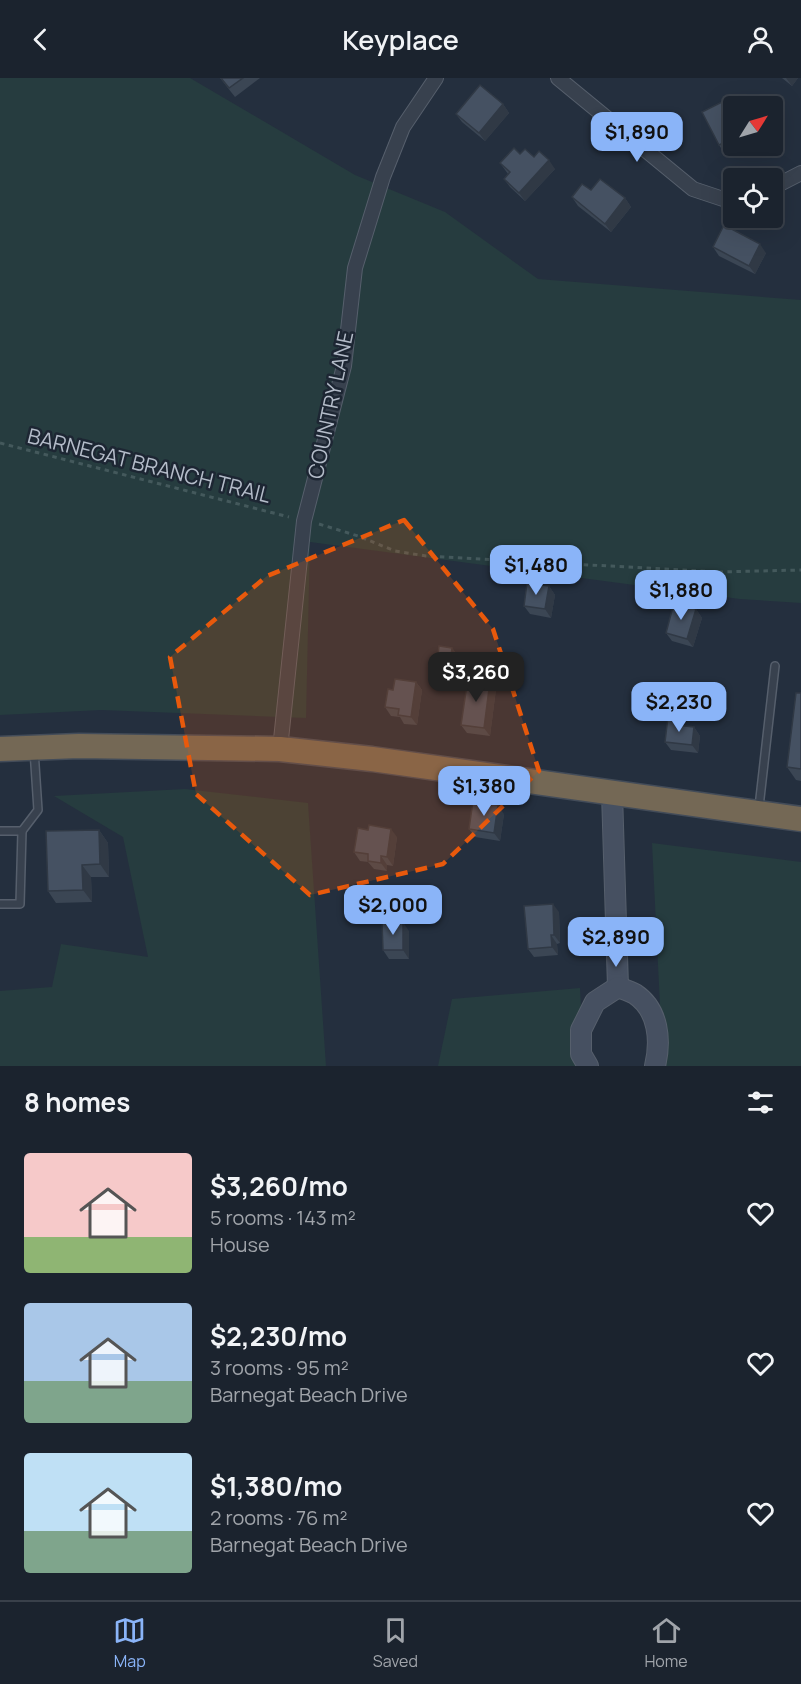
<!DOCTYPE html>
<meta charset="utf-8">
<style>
:root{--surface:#1b232e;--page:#282f3a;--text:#f1f3f6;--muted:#a0a4aa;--line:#39404a;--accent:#8ab4f8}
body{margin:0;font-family:Manrope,sans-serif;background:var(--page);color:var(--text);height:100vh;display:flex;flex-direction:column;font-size:22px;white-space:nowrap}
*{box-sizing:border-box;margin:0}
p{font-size:20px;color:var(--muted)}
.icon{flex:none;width:33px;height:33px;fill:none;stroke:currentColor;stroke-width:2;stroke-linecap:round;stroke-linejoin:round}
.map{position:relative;height:988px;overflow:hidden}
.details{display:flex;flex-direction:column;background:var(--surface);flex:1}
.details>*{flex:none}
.needle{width:39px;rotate:53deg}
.tools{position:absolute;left:723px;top:18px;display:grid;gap:12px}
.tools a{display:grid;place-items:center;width:60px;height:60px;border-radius:6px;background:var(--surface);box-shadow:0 6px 24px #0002,0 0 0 2px var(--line);font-size:30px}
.price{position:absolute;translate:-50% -51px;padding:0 14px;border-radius:12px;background:var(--accent);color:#111;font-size:20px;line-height:39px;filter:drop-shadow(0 2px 3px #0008)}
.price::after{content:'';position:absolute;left:50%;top:36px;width:18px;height:14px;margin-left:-9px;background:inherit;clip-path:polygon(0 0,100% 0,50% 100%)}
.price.selected{background:#222;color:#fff}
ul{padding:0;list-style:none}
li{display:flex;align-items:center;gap:18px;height:150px;padding:0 24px}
li span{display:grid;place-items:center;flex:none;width:168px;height:120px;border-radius:6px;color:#555}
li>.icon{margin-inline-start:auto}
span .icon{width:72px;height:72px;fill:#fffc;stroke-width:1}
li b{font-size:26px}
h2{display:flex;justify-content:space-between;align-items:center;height:72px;padding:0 24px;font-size:26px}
header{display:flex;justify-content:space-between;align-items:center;height:78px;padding:0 24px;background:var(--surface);font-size:27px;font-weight:600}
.tabs{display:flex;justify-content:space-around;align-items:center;height:84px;border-top:2px solid var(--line);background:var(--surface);font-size:16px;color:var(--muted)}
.tabs a{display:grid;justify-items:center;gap:3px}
.tabs .selected{color:var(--accent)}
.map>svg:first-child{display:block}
.green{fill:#263c3f}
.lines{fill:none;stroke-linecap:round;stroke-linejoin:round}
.lane-casing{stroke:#565f6c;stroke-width:10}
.street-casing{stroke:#565f6c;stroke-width:16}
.secondary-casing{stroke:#565f6c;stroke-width:22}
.highway-casing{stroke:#434c59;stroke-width:27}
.path{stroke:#44595c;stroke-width:3;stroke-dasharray:4.5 4.5;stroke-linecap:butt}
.lane{stroke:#38414e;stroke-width:7}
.street{stroke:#38414e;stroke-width:14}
.secondary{stroke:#465061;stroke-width:20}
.highway{stroke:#746855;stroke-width:24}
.wall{fill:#3b4654}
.shaded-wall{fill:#303945}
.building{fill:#455162;stroke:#303945;stroke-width:1.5}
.marked{fill:#e8590c;fill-opacity:0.2;stroke:#e8590c;stroke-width:4.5;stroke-dasharray:12 8;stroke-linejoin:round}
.labels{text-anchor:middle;stroke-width:5;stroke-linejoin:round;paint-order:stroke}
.street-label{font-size:21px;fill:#b4bcc9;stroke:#1d2633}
</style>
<header><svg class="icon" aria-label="back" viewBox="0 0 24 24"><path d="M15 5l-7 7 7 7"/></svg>Keyplace<svg class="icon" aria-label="person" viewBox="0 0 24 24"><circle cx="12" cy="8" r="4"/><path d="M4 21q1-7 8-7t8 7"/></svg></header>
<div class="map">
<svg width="801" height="988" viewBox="0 0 801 988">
<rect width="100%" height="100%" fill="#242f3e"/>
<g class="green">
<polygon points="0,0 190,0 355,97 445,134 538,201 801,222 801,525 740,521 310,464 306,640 101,632 0,637"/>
<polygon points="185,711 308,725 326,988 0,988 0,913 52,909 61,866 148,879 123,759 54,718"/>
<polygon points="652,765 801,784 801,988 663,988"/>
<polygon points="580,910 584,988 438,988 452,921"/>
</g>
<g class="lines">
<g class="lane-casing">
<g id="lane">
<polyline points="759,729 775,588"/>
<polyline points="0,753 22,753"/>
<polyline points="0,826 20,826 22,753 38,732 34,672"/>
</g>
</g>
<g class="street-casing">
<g id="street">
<polyline points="558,0 693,111 729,123 734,122"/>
<polyline points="772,110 801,95"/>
<polyline points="280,671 304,443 344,288 355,190 383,99 403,49 436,0"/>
</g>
</g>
<g class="secondary-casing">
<g id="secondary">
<polyline points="612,715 618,909"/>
<path d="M588 988 581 976V952L595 924 618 909C623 911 630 913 635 916 659 932 661 963 655 988"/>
</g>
</g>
<g class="highway-casing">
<polyline id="highway" points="0,671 79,668 280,671 372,681 801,741"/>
</g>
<g class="path">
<polyline points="0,365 289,439"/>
<polyline points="319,446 358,458 395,473 426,478 718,494 801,492"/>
</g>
<use href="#lane" class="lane"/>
<use href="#street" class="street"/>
<use href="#secondary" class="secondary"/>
<use href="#highway" class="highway"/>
</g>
<g class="wall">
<polygon points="220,0 260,0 235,19"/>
<polygon points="782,0 798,0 792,8"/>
<polygon points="503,26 509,35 485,63 462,44 456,36"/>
<polygon points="732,30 734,33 734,68 741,68 725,76 719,67"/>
<polygon points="520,76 534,79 555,91 525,123 510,109 504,101 508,96 500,85"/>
<polygon points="591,112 625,120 631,129 611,154 578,128 572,119"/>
<polygon points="713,169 766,175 755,196 719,178"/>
<polygon points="549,508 555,517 551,540 530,536 524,528"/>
<polygon points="696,531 702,540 693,569 672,563 666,555"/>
<polygon points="452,570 458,578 454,611 441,610 435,601"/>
<polygon points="490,603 496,611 490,658 467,655 461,647"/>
<polygon points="416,604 422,612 417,647 404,646 400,639 391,638 385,629 393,612"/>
<polygon points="801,615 801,703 796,702 787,689"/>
<polygon points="677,640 683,648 694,649 700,658 698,675 671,672 665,664"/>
<polygon points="504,736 500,763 475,759 469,751"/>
<polygon points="99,752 108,765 109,799 91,799 92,824 56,825 48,813"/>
<polygon points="397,759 393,788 387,787 387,793 374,791 368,784 360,783 354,774"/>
<polygon points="559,834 560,865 557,866 558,877 534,879 528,871"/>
<polygon points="409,853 409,881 389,881 383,872"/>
</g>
<g class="shaded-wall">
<polygon points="786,0 798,0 792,8"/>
<polygon points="503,26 509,35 485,63 479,55"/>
<polygon points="549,82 555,91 525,123 519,115"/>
<polygon points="625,120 631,129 611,154 605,146"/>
<polygon points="760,166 766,175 755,196 749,188"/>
<polygon points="549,508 555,517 551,540 545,531"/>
<polygon points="696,531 702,540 693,569 687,561"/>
<polygon points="452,570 458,578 454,611 448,603"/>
<polygon points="490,603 496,611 490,658 484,650"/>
<polygon points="416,604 422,612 417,647 411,639"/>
<polygon points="677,640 683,649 676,647"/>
<polygon points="694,649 700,658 698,675 692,667"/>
<polygon points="498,727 504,736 500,763 494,755"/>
<polygon points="391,751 397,759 393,788 387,779"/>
<polygon points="99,752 108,765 109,799 100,786"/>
<polygon points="381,778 387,787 387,793 381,785"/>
<polygon points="82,787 91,799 92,824 83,812"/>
<polygon points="553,826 559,834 560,865 554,857"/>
<polygon points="403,844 409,853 409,881 403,872"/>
<polygon points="551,857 557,866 558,877 552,869"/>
</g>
<g class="building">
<polygon points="221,0 243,0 229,10"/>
<polygon points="480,7 503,26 479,55 456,36"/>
<polygon points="726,22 734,37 734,60 719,67 702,34"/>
<polygon points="514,70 520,76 525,71 534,79 539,73 549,82 519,115 504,101 510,94 500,85"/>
<polygon points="600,101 625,120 605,146 572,119 582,106 591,112"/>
<polygon points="724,147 760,166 749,188 713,169"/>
<polygon points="527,505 549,508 545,531 524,528"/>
<polygon points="674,525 696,531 687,561 666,555"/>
<polygon points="439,568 452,570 448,603 435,601"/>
<polygon points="468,600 490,603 484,650 461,647"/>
<polygon points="395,601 416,604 411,639 398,637 399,631 385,629 388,611 393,612"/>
<polygon points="796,615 801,615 801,691 787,689"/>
<polygon points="668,639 677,640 676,647 694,649 692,667 665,664"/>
<polygon points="473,723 498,727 494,755 469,751"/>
<polygon points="369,747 391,751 387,779 381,778 381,785 368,783 368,776 354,774 358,750 368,752"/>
<polygon points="99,752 100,786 82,787 83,812 48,813 46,753"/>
<polygon points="553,826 554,857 551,857 552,869 528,871 524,828"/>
<polygon points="382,844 403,844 403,872 383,872"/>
</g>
<path class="marked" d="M404 442 493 551 539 693 443 786 310 817 196 716 170 579 267 498Z"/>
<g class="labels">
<g class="street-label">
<text transform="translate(331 327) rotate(-78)" y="7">COUNTRY LANE</text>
<text transform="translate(149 388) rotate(14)" y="7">BARNEGAT BRANCH TRAIL</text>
</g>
</g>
</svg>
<div class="tools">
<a><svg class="needle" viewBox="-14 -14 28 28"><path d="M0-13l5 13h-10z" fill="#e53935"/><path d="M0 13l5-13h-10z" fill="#a0a4aa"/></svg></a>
<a><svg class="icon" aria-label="locate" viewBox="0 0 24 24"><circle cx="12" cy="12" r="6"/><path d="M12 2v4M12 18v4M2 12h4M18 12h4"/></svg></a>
</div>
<b class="price" style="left:637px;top:85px">$1,890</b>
<b class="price" style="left:536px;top:518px">$1,480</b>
<b class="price" style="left:681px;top:543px">$1,880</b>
<b class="price selected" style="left:476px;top:625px">$3,260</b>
<b class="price" style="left:679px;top:655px">$2,230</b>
<b class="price" style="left:484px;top:739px">$1,380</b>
<b class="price" style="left:393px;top:858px">$2,000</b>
<b class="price" style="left:616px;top:890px">$2,890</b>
</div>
<section class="details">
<h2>8 homes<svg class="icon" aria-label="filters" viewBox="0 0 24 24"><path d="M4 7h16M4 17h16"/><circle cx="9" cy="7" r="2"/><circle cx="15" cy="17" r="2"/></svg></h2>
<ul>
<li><span style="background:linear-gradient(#f6c9c9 70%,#8fb573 0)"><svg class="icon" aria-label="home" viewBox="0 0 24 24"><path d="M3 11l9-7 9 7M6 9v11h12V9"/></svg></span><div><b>$3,260/mo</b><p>5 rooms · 143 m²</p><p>House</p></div><svg class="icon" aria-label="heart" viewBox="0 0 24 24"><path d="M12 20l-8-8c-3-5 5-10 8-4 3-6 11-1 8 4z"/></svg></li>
<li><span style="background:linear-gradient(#a9c7e8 65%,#7fa58c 0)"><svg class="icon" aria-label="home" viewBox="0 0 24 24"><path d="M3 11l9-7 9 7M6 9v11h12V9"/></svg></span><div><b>$2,230/mo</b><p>3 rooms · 95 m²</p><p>Barnegat Beach Drive</p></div><svg class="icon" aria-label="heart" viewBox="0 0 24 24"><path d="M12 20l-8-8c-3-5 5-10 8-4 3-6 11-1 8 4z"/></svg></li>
<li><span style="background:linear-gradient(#bfe0f5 65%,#7fa58c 0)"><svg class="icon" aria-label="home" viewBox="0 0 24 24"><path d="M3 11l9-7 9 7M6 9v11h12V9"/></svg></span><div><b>$1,380/mo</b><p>2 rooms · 76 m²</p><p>Barnegat Beach Drive</p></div><svg class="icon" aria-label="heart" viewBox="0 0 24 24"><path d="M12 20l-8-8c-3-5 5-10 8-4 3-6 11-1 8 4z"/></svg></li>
</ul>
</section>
<nav class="tabs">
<a class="selected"><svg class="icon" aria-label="map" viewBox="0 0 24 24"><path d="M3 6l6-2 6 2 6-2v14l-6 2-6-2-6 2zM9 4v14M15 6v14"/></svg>Map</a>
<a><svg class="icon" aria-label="saved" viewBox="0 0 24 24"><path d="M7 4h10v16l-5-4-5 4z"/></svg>Saved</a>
<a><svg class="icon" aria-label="home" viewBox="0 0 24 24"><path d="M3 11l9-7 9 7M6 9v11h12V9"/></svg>Home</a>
</nav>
